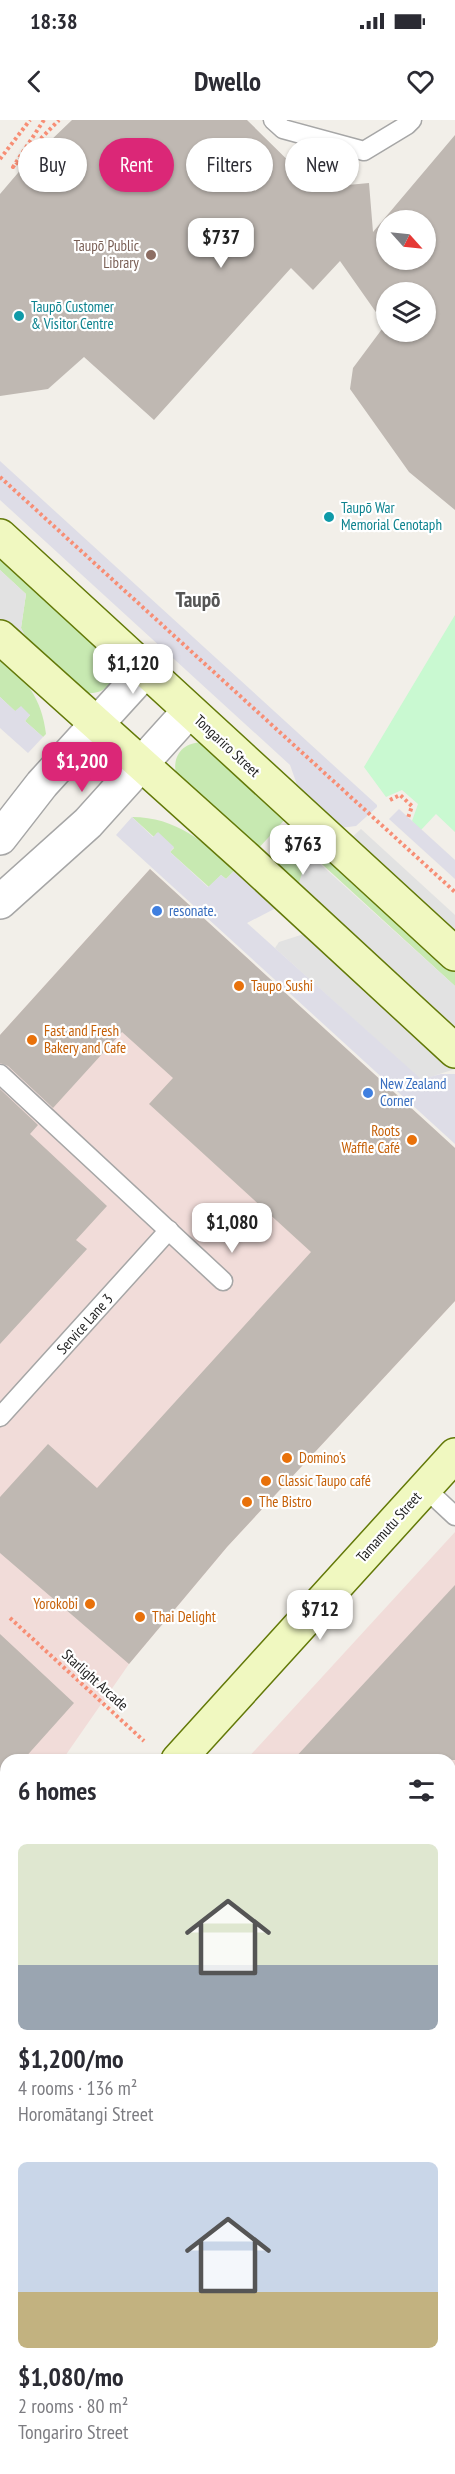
<!DOCTYPE html>
<meta charset="utf-8">
<style>
:root{--surface:#fff;--page:#f2f2f3;--text:#2b2b33;--muted:#7c7c81;--accent:#db2777}
body{margin:0;font-family:"PT Sans Narrow",sans-serif;background:var(--page);color:var(--text);height:100vh;display:flex;flex-direction:column;font-size:22px;white-space:nowrap}
*{box-sizing:border-box;margin:0}
p{font-size:20px;color:var(--muted)}
.icon{flex:none;width:33px;height:33px;fill:none;stroke:currentColor;stroke-width:2;stroke-linecap:round;stroke-linejoin:round}
.map{position:relative;flex:1;overflow:hidden}
.details{position:absolute;left:0px;top:1634px;width:456px;height:722px;display:flex;flex-direction:column;background:var(--surface);border-radius:18px 18px 0 0;box-shadow:0 2px 4px #0004}
.details>*{flex:none}
.banner{position:absolute;left:18px;top:18px;width:420px;height:54px;display:flex;gap:12px}
.needle{width:39px;rotate:117deg}
.controls{position:absolute;left:376px;top:90px;display:grid;gap:12px}
.controls a{display:grid;place-items:center;width:60px;height:60px;border-radius:50%;background:var(--surface);box-shadow:0 2px 4px #0004;font-size:30px}
.price{position:absolute;translate:-50% -51px;padding:0 14px;border-radius:12px;background:#fff;color:#222;font-size:20px;line-height:39px;filter:drop-shadow(0 2px 3px #0008)}
.price::after{content:'';position:absolute;left:50%;top:36px;width:18px;height:14px;margin-left:-9px;background:inherit;clip-path:polygon(0 0,100% 0,50% 100%)}
.price.active{background:var(--accent);color:#fff}
ul{padding:0;list-style:none}
li{display:grid;align-content:center;gap:12px;height:318px;padding:0 18px}
li span{display:grid;place-items:center;height:186px;border-radius:9px;color:#555}
li>.icon{margin-inline-start:auto}
span .icon{width:108px;height:108px;fill:#fffc;stroke-width:1}
li b{font-size:26px}
h2{display:flex;justify-content:space-between;align-items:center;height:72px;padding:0 18px;font-size:26px}
.pill{padding:0 21px;border-radius:27px;background:var(--surface);box-shadow:0 2px 4px #0004;font-size:21px;line-height:54px}
.pill.active{background:var(--accent);color:#fff}
.status{display:flex;justify-content:space-between;align-items:center;height:42px;padding:0 30px;background:var(--surface);direction:ltr}
.status svg{height:16px;fill:currentColor}
header{display:flex;justify-content:space-between;align-items:center;height:78px;padding:0 18px;background:var(--surface);font-size:27px;font-weight:600}
.map>svg:first-child{display:block}
.commercial{fill:#f1dcd9}
.grass{fill:#c7e9b1}
.park{fill:#c9f9d1}
.parking{fill:#e2e2e2}
.plaza{fill:#dedde7}
.building{fill:#bfb8b2;fill-rule:evenodd}
.lines{fill:none;stroke-linecap:round;stroke-linejoin:round}
.lane-casing{stroke:#a6a6a6;stroke-width:21}
.street-casing{stroke:#a6a6a6;stroke-width:36}
.secondary-casing{stroke:#637908;stroke-width:36}
.path{stroke:#f78e75;stroke-width:4;stroke-dasharray:3 3;stroke-linecap:butt}
.lane{stroke:#fff;stroke-width:18}
.street{stroke:#fff;stroke-width:33}
.secondary{stroke:#f0f8c0;stroke-width:33}
.education-dot{fill:#8d6e63;stroke:#fff;stroke-width:2}
.culture-dot{fill:#0f9aa8;stroke:#fff;stroke-width:2}
.shop-dot{fill:#3f7fe0;stroke:#fff;stroke-width:2}
.food-dot{fill:#e8710a;stroke:#fff;stroke-width:2}
.labels{text-anchor:middle;stroke-width:4.5;stroke-linejoin:round;paint-order:stroke}
.education-label{font-size:15px;fill:#785e54;stroke:#fff;text-anchor:end}
.culture-label{font-size:15px;fill:#0d838f;stroke:#fff;text-anchor:start}
.street-label{font-size:15px;fill:#222;stroke:#fff}
.shop-label{font-size:15px;fill:#366cbe;stroke:#fff;text-anchor:start}
.food-label{font-size:15px;fill:#c56008;stroke:#fff;text-anchor:start}
.district-label{font-size:21px;font-weight:bold;fill:#555;stroke:#fff}
</style>
<div class="status"><b>18:38</b><svg viewBox="0 0 49 12"><path d="M0 12V9h3v3zM5 12V6h3v6zM10 12V3h3v9zM15 12V0h3v12zM26 1h20v11H26zM47 4h2v5h-2z"/></svg></div>
<header><svg class="icon" aria-label="back" viewBox="0 0 24 24"><path d="M15 5l-7 7 7 7"/></svg>Dwello<svg class="icon" aria-label="heart" viewBox="0 0 24 24"><path d="M12 20l-8-8c-3-5 5-10 8-4 3-6 11-1 8 4z"/></svg></header>
<div class="map">
<svg width="455" height="2354" viewBox="0 0 455 2354">
<rect width="100%" height="100%" fill="#f2efe9"/>
<g class="commercial">
<polygon points="150,749 455,1028 455,1181 227,1427 129,1544 63,1639 6,1640 6,1707 0,1714 0,915"/>
<polygon points="455,1412 455,1826 450,1822 450,1640 246,1640"/>
<polygon points="6,1883 6,2349 450,2349 450,1965 455,1969 455,2354 0,2354 0,1890"/>
</g>
<g class="grass">
<path d="M0 432 116 541C118 560 106 575 86 573L29 525 21 508 26 474 0 450Z"/>
<path d="M0 534C25 559 42 578 46 614L43 617 25 601 30 595 16 592 0 577Z"/>
<path d="M202 622 289 695 256 731 176 654C172 635 183 623 202 622Z"/>
<path d="M132 697C176 697 204 722 235 750L226 759 221 755 209 767 170 732 174 728 157 713 154 717Z"/>
<polygon points="304,710 455,848 455,866 311,734 298,767 271,745"/>
</g>
<polygon class="park" points="455,495 455,712 436,694 421,710 412,701 418,684 402,670 386,677 364,647"/>
<g class="parking">
<polygon points="0,450 26,474 21,508 33,529 0,499"/>
<polygon points="361,709 455,795 455,816 349,720"/>
<polygon points="308,733 455,866 455,913 298,766"/>
<polygon points="310,812 455,945 455,949 421,960 275,828 279,822"/>
<polygon points="455,2207 455,2354 444,2354 439,2349 450,2349 450,2212"/>
</g>
<g class="plaza">
<polygon points="0,341 377,685 377,687 356,706 340,708 300,673 290,645 0,380"/>
<polygon points="0,577 15,591 21,586 30,595 25,601 43,617 28,633 0,608"/>
<polygon points="399,689 455,740 455,759 389,699"/>
<polygon points="132,697 153,717 158,712 174,727 170,732 208,767 221,755 226,759 235,750 276,788 247,803 421,959 441,954 455,954 455,1024 116,715"/>
</g>
<g class="building">
<path d="M72 0H247L316 68 369 63 373 112 455 15V390L409 352 350 269 353 248 385 205 340 141 313 170 291 148 154 300 84 237 48 269 0 276V74L23 47ZM387 100H426V140H387ZM387 172H426V212H387Z"/>
<polygon points="150,749 455,1028 455,1181 227,1427 129,1544 0,1433 0,1377 48,1324 97,1368 311,1132 149,984 173,958 122,912 53,988 8,946 0,943 0,915"/>
<polygon points="0,969 38,1005 30,1014 107,1086 76,1120 87,1129 0,1224"/>
<polygon points="455,1465 455,1640 293,1640"/>
<polygon points="0,1514 74,1583 23,1640 6,1640 6,1658 0,1664"/>
</g>
<g class="lines">
<g class="lane-casing">
<g id="lane">
<polyline points="273,0 283,9 364,31 407,5 412,0"/>
<polyline points="0,954 223,1161"/>
<polyline points="0,1297 169,1110"/>
<polyline points="425,1368 455,1396"/>
<polyline points="0,2006 6,2011"/>
<polyline points="374,2349 380,2354"/>
</g>
</g>
<g class="street-casing">
<g id="street">
<polyline points="0,718 42,664 145,551"/>
<polyline points="0,782 88,703 189,591"/>
<polyline points="450,1905 455,1910"/>
</g>
</g>
<g class="secondary-casing">
<g id="secondary">
<polyline points="0,416 455,834"/>
<polyline points="0,517 246,738 455,931"/>
<polyline points="178,1640 455,1335"/>
<polyline points="0,1836 6,1829"/>
</g>
</g>
<g class="path">
<polyline points="44,0 13,47 59,0"/>
<polyline points="0,39 30,0"/>
<polyline points="0,357 455,772"/>
<polyline points="390,680 400,675 412,686 408,698"/>
<polyline points="10,1498 144,1621"/>
</g>
<use href="#lane" class="lane"/>
<use href="#street" class="street"/>
<use href="#secondary" class="secondary"/>
</g>
<circle class="education-dot" cx="151" cy="135" r="6"/>
<g class="culture-dot">
<circle cx="19" cy="196" r="6"/>
<circle cx="329" cy="397" r="6"/>
</g>
<g class="shop-dot">
<circle cx="157" cy="791" r="6"/>
<circle cx="368" cy="973" r="6"/>
</g>
<g class="food-dot">
<circle cx="239" cy="866" r="6"/>
<circle cx="32" cy="920" r="6"/>
<circle cx="412" cy="1020" r="6"/>
<circle cx="287" cy="1338" r="6"/>
<circle cx="266" cy="1361" r="6"/>
<circle cx="247" cy="1382" r="6"/>
<circle cx="90" cy="1484" r="6"/>
<circle cx="140" cy="1497" r="6"/>
</g>
<g class="labels">
<g class="education-label">
<text x="139" y="131">Taupō Public<tspan x="139" dy="17">Library</tspan></text>
</g>
<g class="culture-label">
<text x="31" y="192">Taupō Customer<tspan x="31" dy="17">&amp; Visitor Centre</tspan></text>
<text x="341" y="393">Taupō War<tspan x="341" dy="17">Memorial Cenotaph</tspan></text>
</g>
<g class="street-label">
<text transform="translate(227 626) rotate(43)" y="5">Tongariro Street</text>
<text transform="translate(85 1204) rotate(-48)" y="5">Service Lane 3</text>
<text transform="translate(389 1407) rotate(-48)" y="5">Tamamutu Street</text>
<text transform="translate(95 1560) rotate(42)" y="5">Starlight Arcade</text>
</g>
<g class="shop-label">
<text x="169" y="796">resonate.</text>
<text x="380" y="969">New Zealand<tspan x="380" dy="17">Corner</tspan></text>
</g>
<g class="food-label">
<text x="251" y="871">Taupo Sushi</text>
<text x="44" y="916">Fast and Fresh<tspan x="44" dy="17">Bakery and Cafe</tspan></text>
<text x="400" y="1016" text-anchor="end">Roots<tspan x="400" dy="17">Waffle Café</tspan></text>
<text x="299" y="1343">Domino's</text>
<text x="278" y="1366">Classic Taupo café</text>
<text x="259" y="1387">The Bistro</text>
<text x="78" y="1489" text-anchor="end">Yorokobi</text>
<text x="152" y="1502">Thai Delight</text>
</g>
<g class="district-label">
<text x="198" y="487">Taupō</text>
</g>
</g>
</svg>
<div class="controls">
<a><svg class="needle" viewBox="-14 -14 28 28"><path d="M0-13l5 13h-10z" fill="#e53935"/><path d="M0 13l5-13h-10z" fill="#7c7c81"/></svg></a>
<a><svg class="icon" aria-label="layers" viewBox="0 0 24 24"><path d="M12 4l9 5-9 5-9-5zM3 14l9 5 9-5"/></svg></a>
</div>
<b class="price" style="left:221px;top:149px">$737</b>
<b class="price" style="left:133px;top:575px">$1,120</b>
<b class="price active" style="left:82px;top:673px">$1,200</b>
<b class="price" style="left:303px;top:756px">$763</b>
<b class="price" style="left:232px;top:1134px">$1,080</b>
<b class="price" style="left:320px;top:1521px">$712</b>
<div class="banner">
<a class="pill">Buy</a>
<a class="pill active">Rent</a>
<a class="pill">Filters</a>
<a class="pill">New</a>
</div>
<section class="details">
<h2>6 homes<svg class="icon" aria-label="filters" viewBox="0 0 24 24"><path d="M4 7h16M4 17h16"/><circle cx="9" cy="7" r="2"/><circle cx="15" cy="17" r="2"/></svg></h2>
<ul>
<li><span style="background:linear-gradient(#dfe7d0 65%,#9aa5b1 0)"><svg class="icon" aria-label="home" viewBox="0 0 24 24"><path d="M3 11l9-7 9 7M6 9v11h12V9"/></svg></span><div><b>$1,200/mo</b><p>4 rooms · 136 m²</p><p>Horomātangi Street</p></div></li>
<li><span style="background:linear-gradient(#c9d6e8 70%,#c2b280 0)"><svg class="icon" aria-label="home" viewBox="0 0 24 24"><path d="M3 11l9-7 9 7M6 9v11h12V9"/></svg></span><div><b>$1,080/mo</b><p>2 rooms · 80 m²</p><p>Tongariro Street</p></div></li>
</ul>
</section>
</div>
